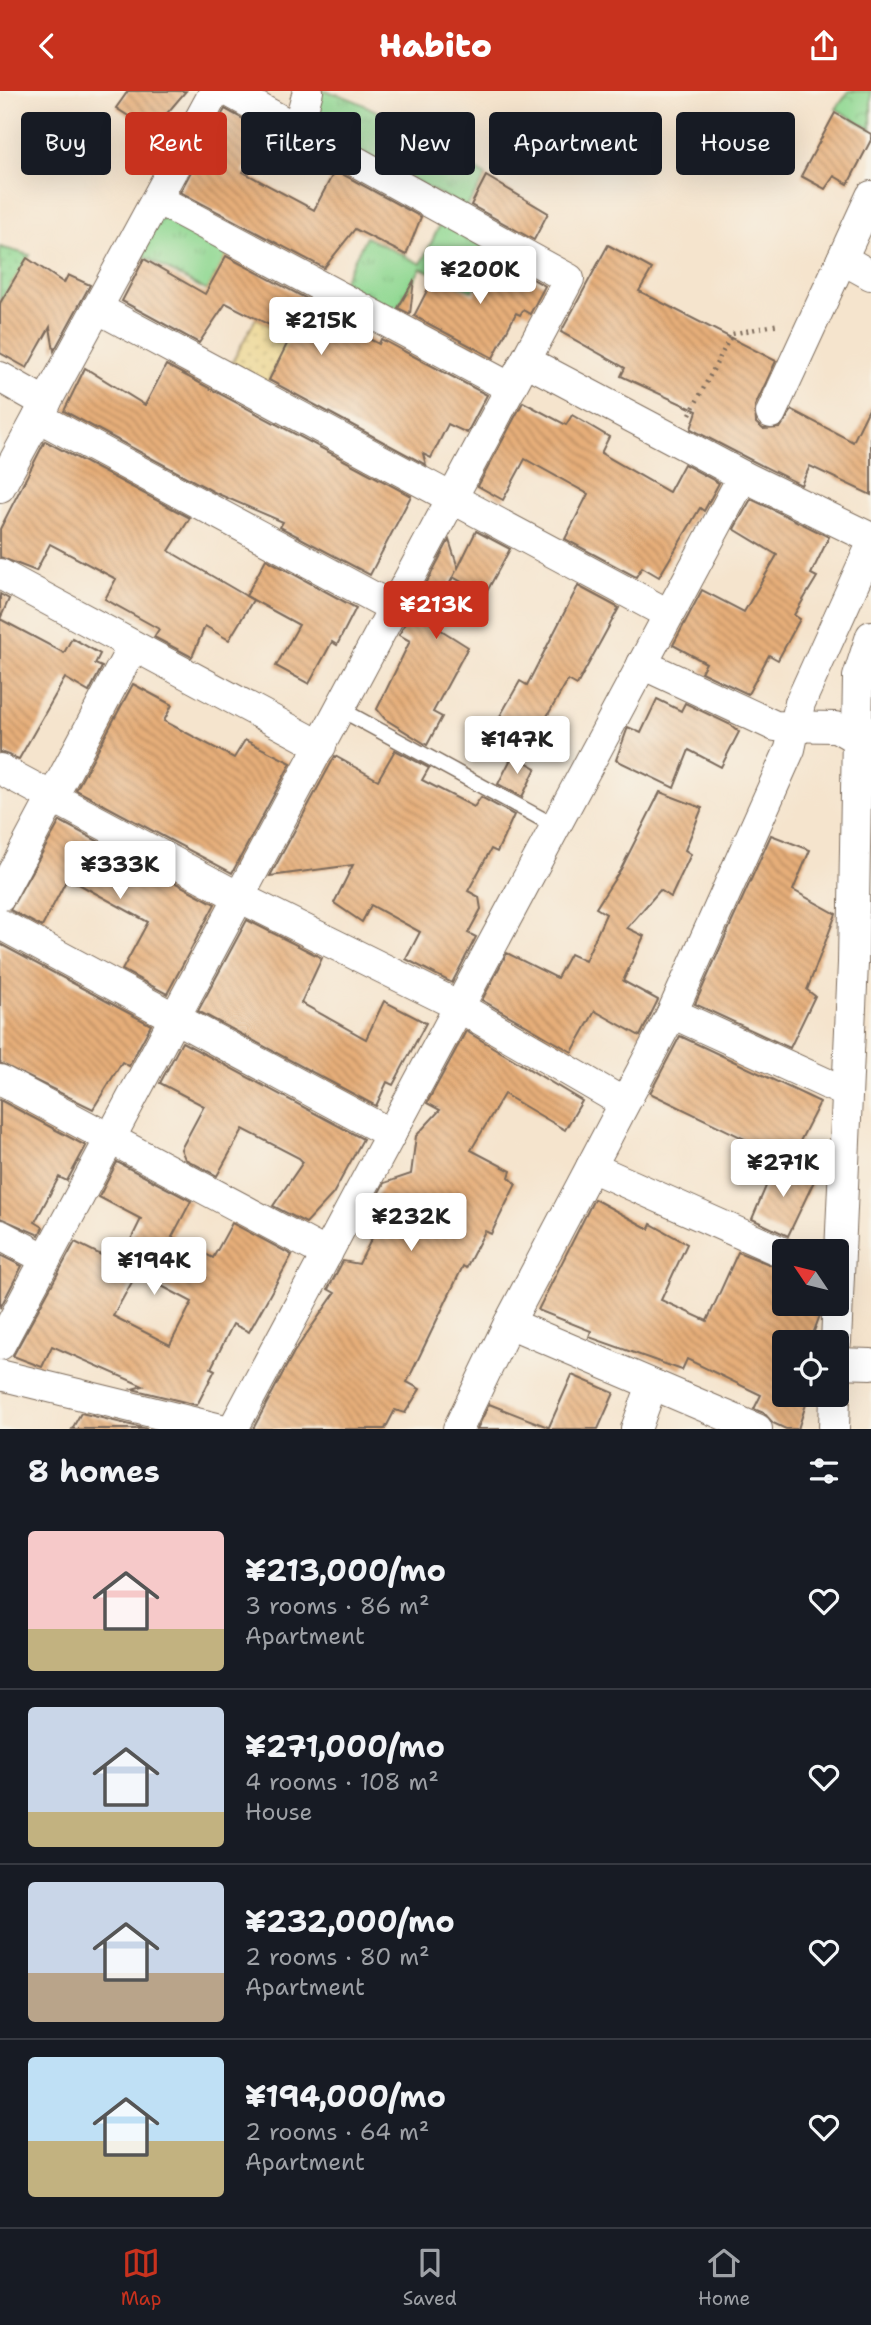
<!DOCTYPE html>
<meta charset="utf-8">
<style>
:root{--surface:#171b24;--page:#20242c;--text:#f1f3f6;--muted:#9ea1a6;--line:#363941;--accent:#c8321e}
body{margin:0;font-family:"Shantell Sans",sans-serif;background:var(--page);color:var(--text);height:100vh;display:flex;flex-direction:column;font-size:26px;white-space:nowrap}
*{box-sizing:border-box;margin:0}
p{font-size:23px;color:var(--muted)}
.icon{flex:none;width:38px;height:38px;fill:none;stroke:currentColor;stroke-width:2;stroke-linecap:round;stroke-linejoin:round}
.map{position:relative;height:1338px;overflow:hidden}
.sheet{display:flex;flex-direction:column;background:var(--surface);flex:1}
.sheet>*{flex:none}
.banner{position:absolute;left:21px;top:21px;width:830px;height:63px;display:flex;gap:14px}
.needle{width:46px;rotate:305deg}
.controls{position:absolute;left:772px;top:1148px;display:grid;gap:14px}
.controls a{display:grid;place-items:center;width:77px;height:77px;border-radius:7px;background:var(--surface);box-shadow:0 7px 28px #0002;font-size:35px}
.price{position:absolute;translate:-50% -60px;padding:0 16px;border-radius:7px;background:#fff;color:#222;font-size:23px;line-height:46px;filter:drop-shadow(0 2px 4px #0008)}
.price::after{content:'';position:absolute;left:50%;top:42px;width:21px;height:16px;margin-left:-10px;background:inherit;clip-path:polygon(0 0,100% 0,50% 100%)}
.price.current{background:var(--accent);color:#fff}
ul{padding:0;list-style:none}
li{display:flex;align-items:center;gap:21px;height:175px;padding:0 28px}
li+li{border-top:2px solid var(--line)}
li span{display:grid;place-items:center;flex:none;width:196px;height:140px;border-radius:7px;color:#555}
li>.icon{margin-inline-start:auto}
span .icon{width:84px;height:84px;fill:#fffc;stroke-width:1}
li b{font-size:30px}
h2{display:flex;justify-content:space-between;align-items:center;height:84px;padding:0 28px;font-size:30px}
.tag{padding:0 24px;border-radius:7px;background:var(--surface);box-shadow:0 7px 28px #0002;font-size:24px;line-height:63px}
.tag.current{background:var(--accent);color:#fff}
header{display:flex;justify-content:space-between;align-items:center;height:91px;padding:0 28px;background:var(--accent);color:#fff;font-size:32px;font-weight:800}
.tab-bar{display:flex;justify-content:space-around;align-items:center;height:98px;border-top:2px solid var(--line);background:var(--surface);font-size:19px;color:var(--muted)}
.tab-bar a{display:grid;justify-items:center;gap:4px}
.tab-bar .current{color:var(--accent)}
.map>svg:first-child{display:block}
.grass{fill:url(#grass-tufts);stroke:#668158;stroke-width:2}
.sand{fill:url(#sand-dots);stroke:#94825e;stroke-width:2}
.park{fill:url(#park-crowns);stroke:#668158;stroke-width:2}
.garden{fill:url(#garden-dots);stroke:#668158;stroke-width:2}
.building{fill:url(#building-back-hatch);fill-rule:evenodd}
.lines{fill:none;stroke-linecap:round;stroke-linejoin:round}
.service-casing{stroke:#7c6b5b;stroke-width:17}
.minor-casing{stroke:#7c6b5b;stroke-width:32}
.path{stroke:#7c6b5b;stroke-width:4.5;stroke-dasharray:2 5;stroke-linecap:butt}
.service{stroke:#fff;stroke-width:14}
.minor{stroke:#fff;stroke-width:30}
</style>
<header><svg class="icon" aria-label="back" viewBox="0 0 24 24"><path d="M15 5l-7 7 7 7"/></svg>Habito<svg class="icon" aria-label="share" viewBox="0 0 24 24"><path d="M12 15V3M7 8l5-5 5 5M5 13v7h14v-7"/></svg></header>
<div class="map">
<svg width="871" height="1338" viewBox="0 0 871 1338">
<defs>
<pattern id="grass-tufts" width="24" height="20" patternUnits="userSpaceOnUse" patternTransform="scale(1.75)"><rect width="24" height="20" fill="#90d892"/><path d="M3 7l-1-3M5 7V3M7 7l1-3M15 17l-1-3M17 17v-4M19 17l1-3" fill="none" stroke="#7dba7d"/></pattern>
<pattern id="sand-dots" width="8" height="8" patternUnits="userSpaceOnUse" patternTransform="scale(1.75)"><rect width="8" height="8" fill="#eeda9e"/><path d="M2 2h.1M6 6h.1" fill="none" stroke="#cdbb88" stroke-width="1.8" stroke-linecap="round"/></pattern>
<pattern id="park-crowns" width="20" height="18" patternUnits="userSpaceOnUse" patternTransform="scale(1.75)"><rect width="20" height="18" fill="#90d892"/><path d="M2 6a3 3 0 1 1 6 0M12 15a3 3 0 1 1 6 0" fill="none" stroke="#7dba7d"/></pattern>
<pattern id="garden-dots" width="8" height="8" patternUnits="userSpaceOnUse" patternTransform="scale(1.75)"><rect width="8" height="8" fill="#90d892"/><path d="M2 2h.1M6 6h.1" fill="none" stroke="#7dba7d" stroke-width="1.8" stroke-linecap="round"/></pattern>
<pattern id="building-back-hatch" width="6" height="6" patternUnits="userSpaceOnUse" patternTransform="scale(1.75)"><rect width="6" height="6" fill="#e6ae79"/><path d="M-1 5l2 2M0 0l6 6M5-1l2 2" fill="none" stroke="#bc8e63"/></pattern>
</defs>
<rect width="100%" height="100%" fill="#f7f3e8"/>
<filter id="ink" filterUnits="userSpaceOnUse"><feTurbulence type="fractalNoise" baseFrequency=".0143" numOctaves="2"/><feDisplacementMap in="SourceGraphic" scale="14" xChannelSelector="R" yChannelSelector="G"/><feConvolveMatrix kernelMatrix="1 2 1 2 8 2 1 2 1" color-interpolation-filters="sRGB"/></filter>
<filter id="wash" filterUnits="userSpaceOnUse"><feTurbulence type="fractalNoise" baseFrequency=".00686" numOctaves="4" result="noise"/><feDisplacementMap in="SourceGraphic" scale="28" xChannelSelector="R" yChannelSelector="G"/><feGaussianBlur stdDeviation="1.57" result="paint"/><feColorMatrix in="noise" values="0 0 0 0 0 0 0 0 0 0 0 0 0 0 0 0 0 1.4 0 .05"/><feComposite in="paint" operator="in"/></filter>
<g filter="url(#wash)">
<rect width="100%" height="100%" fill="#f5e4cd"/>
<g class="grass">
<path d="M321 0C355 0 453 65 486 85L466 117 313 36Z"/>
<polygon points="177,124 234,152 207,200 141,164 159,128"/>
<polygon points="444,125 496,154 472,200 421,177 395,221 342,192 366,146 421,173"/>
</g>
<polygon class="sand" points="256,227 311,258 295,283 276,274 266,295 229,277"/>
<polygon class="park" points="849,0 871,0 871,38 836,18"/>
<polygon class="garden" points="0,156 30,164 0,212"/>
<g id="blocks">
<g class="building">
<polygon points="128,0 186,0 152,40 116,17"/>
<polygon points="225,18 265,40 243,81 314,119 335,79 421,126 406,164 355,138 324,177 180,101"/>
<polygon points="835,22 871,43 871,49 848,93 834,85 825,98 801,85"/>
<polygon points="486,85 548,122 534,149 471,114"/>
<polygon points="608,154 652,178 639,200 776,270 755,315 756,332 763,338 780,337 792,319 853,351 871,314 871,404 810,375 801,394 751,369 691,338 697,320 621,285 625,277 561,241"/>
<polygon points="226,165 326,218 329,227 379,253 381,248 487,304 467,342 448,333 431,367 423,363 426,374 269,289 291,245 226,212 199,252 122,210 144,168 205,203"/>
<polygon points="493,166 545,195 530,223 523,219 520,224 516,222 493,267 414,225 435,184 474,204"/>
<polygon points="27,167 64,192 68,184 90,194 54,260 50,236 27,277 0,262 0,212"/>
<polygon points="414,189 410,223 398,217"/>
<polygon points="166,274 411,405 370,484 280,436 283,431 216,402 64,320 85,277 145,314"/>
<polygon points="523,311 566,334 572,324 609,346 601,362 669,401 684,373 719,392 704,420 700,417 659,486 642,476 636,486 565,448 588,403 525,368 503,409 478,395"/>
<polygon points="45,350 190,427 169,460 253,509 229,549 205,535 192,566 154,546 159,538 105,508 116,488 50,453 36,480 0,466 0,438"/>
<polygon points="751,408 829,446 811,483 817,486 794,524 800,528 778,569 769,564 748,603 701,581 706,572 673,554 702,499 744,521 777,464 734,438"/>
<polygon points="476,440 510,458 485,504 453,486 456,480 430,532 468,556 433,621 442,626 427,654 385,628 377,618 410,550 399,544 449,449 458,477"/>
<polygon points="266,468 356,517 337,554 332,551 309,593 276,575 299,534 246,505"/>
<polygon points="578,495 619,517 577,594 568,589 524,665 488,646 520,590 527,594"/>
<polygon points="0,503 9,508 0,528"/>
<polygon points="0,528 64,562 72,547 100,563 95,573 102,576 89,601 65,587 19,668 0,661"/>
<polygon points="133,593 172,614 164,630 234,667 245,649 291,672 232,782 76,699"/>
<polygon points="657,608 681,620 685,612 731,634 739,641 721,676 689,659 674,697 616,669 628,636 641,642"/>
<polygon points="395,659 429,677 422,689 474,716 481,706 514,724 497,761 491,758 468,800 479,806 481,818 468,842 476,846 452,892 406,868 420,841 371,814 362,831 334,812 353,774 270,785 335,665 378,689"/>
<polygon points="513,664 536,677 522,706 498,693"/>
<polygon points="660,701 702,717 685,759 691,763 671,806 660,799 627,837 644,845 623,890 658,909 640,945 595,920 572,961 482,909 507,862 557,887 570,863 585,870 606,823 596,817 621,778"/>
<polygon points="60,730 215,813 167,903 122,879 148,831 75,791 67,788 42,836 10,819"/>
<polygon points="771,744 810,759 793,799 836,823 807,899 815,905 790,957 695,913"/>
<polygon points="247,829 322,867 301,912 303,913 366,948 384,910 426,932 393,994 387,991 376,1015 198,920"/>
<polygon points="0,853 151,934 129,975 122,971 93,1018 0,972"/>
<polygon points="466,940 582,1010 565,1039 504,1003 471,1059 511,1080 509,1086 516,1093 491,1143 485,1140 466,1177 463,1175 407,1291 420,1298 405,1322 395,1319 385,1338 253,1338 294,1261 335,1202 328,1198 343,1170 359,1173 381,1129 368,1122 384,1092 411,1083 416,1045 440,1019 427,1012"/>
<polygon points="680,945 820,1011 790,1070 650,1002"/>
<polygon points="182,951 363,1048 333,1103 306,1132 273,1115 303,1071 299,1067 243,1038 217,1085 185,1068 181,1058 204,1015 160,992"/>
<polygon points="0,1009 86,1055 67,1090 59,1086 35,1131 43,1136 39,1144 0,1127"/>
<path d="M117 1071 191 1110 172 1146 213 1167 232 1132 292 1164 249 1241 233 1233 211 1277 215 1279 197 1314 132 1298 143 1295 52 1255 42 1276 13 1265 75 1151 119 1173 141 1128 99 1106ZM137 1182 192 1211 170 1254 113 1225Z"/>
<polygon points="776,1072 815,1088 788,1145 752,1128"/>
<polygon points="594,1108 649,1138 651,1133 687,1153 661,1209 707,1230 738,1161 784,1179 784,1213 793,1213 820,1224 810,1251 784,1251 784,1304 809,1304 798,1338 786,1338 773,1332 764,1322 754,1318 761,1304 687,1268 682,1279 589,1246 591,1240 538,1219"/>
<polygon points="0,1164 22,1175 0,1217"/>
<polygon points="572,1284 614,1302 598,1338 548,1338"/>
<polygon points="489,1313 548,1336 547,1338 477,1338"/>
<polygon points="81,1322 147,1338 72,1338"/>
</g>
</g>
</g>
<g filter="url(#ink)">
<use href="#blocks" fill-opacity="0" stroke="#7c6b5b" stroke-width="2"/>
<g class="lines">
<g class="service-casing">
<polyline id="service" points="340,618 555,735"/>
</g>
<g class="minor-casing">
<g id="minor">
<polyline points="297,40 308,0"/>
<polyline points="157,108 511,297"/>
<polyline points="842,168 871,184"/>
<polyline points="97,217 668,523"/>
<polyline points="526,270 743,385 871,447"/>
<polyline points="0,286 46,312"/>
<polyline points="771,322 871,105"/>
<polyline points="38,326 394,517"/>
<polyline points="0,396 215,0"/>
<polyline points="0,483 321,655"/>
<polyline points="642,573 775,635 836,636 871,656"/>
<polyline points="0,678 239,806 447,909 624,1012"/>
<polyline points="0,805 133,555"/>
<polyline points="0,833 391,1043"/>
<polyline points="672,922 845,1001"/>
<polyline points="0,989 327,1163"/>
<polyline points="591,1076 784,1162"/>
<polyline points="0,1144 46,1168"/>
<polyline points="509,1232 757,1338"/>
<polyline points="836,1251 853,872 858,586 871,545"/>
<polyline points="0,1254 569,188 228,0"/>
<polyline points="836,1272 871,1273"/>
<polyline points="0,1284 221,1338"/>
<polyline points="233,1338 743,385"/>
<polyline points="458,1338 509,1232 672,922 790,658 800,612 871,455"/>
<polyline points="636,1338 652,1294"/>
<polyline points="834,1338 835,1304"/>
</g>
</g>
<polyline class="path" points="690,323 732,243 779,233"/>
<use href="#service" class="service"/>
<use href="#minor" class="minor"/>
</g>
</g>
</svg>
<div class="controls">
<a><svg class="needle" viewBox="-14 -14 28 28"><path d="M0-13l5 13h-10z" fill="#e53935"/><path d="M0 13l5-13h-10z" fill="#9ea1a6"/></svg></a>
<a><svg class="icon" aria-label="locate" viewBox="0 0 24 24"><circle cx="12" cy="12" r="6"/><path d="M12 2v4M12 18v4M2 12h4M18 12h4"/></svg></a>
</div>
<b class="price" style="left:480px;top:215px">¥200K</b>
<b class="price" style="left:321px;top:266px">¥215K</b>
<b class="price current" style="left:436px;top:550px">¥213K</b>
<b class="price" style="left:517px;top:685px">¥147K</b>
<b class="price" style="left:120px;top:810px">¥333K</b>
<b class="price" style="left:783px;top:1108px">¥271K</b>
<b class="price" style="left:411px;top:1162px">¥232K</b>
<b class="price" style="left:154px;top:1206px">¥194K</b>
<div class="banner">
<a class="tag">Buy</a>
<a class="tag current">Rent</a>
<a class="tag">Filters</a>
<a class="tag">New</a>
<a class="tag">Apartment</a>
<a class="tag">House</a>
</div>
</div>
<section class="sheet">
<h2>8 homes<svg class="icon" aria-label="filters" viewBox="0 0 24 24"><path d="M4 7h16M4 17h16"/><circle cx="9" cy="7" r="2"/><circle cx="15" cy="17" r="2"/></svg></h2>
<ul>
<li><span style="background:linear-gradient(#f6c9c9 70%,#c2b280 0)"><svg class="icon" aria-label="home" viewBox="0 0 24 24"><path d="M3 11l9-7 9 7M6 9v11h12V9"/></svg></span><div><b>¥213,000/mo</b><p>3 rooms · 86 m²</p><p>Apartment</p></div><svg class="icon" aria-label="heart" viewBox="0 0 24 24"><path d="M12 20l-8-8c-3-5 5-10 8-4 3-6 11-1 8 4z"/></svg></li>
<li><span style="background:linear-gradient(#c9d6e8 75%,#c2b280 0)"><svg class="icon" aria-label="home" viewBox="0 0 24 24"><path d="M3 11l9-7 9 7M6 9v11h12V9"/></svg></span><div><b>¥271,000/mo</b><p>4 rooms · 108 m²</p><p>House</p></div><svg class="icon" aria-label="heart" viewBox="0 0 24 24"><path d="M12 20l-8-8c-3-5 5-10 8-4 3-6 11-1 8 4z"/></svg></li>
<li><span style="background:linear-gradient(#c9d6e8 65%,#b9a48a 0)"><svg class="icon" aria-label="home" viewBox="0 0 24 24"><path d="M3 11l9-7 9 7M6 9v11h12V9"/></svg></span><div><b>¥232,000/mo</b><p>2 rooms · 80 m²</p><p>Apartment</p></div><svg class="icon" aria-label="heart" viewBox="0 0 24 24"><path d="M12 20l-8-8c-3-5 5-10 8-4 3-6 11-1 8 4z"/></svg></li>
<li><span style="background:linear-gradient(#bfe0f5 60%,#c2b280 0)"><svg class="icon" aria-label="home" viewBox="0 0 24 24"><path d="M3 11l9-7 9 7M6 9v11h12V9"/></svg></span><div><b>¥194,000/mo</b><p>2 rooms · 64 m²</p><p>Apartment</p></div><svg class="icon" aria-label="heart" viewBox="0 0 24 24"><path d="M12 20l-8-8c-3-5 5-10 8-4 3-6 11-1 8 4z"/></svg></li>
</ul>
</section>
<nav class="tab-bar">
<a class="current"><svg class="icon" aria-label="map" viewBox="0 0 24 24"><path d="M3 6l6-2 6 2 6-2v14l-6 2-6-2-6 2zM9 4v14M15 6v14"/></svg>Map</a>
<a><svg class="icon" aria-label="saved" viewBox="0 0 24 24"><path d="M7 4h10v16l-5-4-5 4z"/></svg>Saved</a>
<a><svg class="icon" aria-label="home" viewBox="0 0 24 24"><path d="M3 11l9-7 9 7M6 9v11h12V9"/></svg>Home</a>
</nav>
